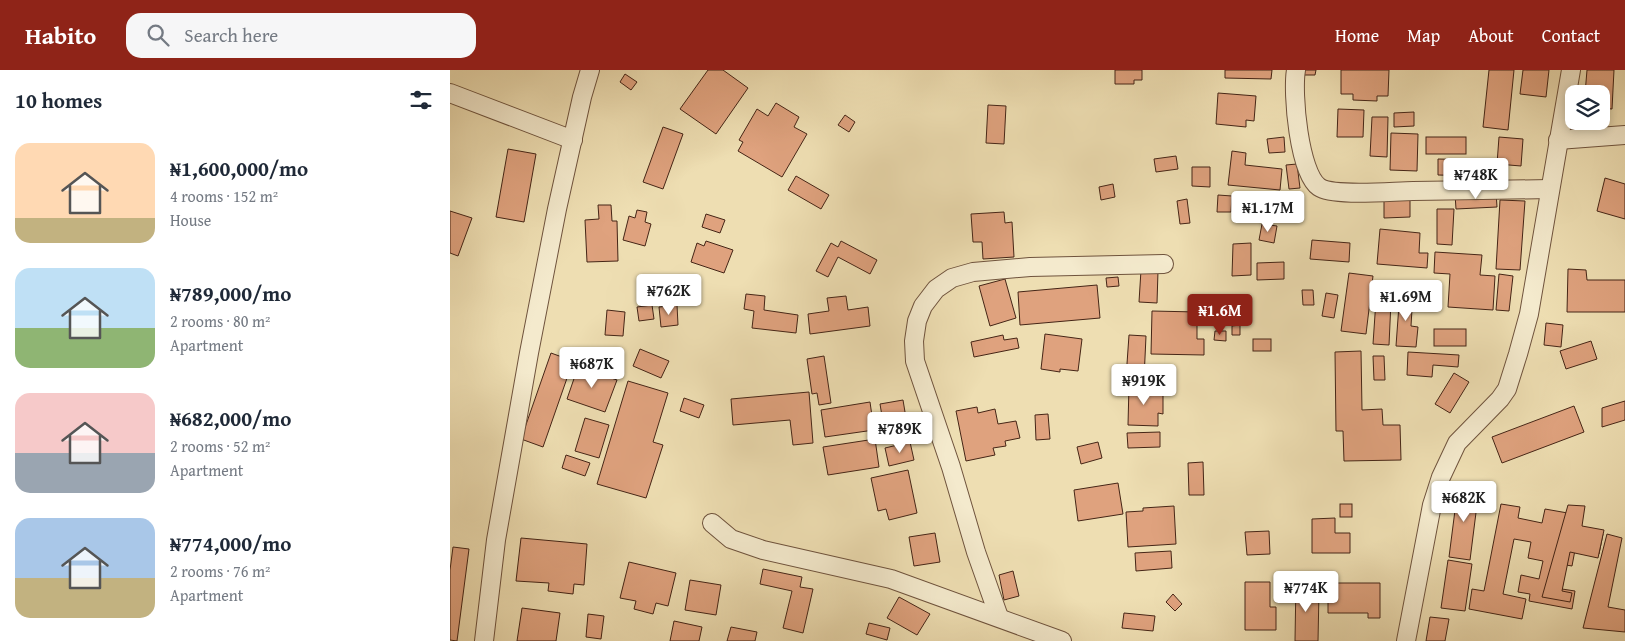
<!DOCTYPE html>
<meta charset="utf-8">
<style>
:root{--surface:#fff;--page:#f6f6f7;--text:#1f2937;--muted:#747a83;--accent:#8f2418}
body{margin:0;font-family:"Gentium Book Plus",serif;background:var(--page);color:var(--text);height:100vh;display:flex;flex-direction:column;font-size:19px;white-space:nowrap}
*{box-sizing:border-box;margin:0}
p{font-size:16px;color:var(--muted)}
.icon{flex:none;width:28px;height:28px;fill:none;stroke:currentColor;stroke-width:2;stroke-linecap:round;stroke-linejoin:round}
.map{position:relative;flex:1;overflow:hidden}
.sheet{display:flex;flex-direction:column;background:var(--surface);width:450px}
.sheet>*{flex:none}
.tools{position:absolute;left:1115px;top:15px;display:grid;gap:10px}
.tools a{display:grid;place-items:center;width:45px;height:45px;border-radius:10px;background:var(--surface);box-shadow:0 2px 8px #0003;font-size:25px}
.price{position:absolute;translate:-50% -42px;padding:0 11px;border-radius:5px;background:#fff;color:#222;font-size:16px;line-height:32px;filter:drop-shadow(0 1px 2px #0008)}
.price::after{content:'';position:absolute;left:50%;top:30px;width:15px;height:11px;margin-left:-8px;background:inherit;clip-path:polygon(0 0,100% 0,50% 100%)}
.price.active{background:var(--accent);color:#fff}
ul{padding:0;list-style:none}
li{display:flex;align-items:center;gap:15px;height:125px;padding:0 15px}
li span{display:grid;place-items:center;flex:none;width:140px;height:100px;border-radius:15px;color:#555}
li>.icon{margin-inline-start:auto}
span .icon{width:60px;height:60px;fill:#fffc;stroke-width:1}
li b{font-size:21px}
h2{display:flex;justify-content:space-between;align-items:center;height:60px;padding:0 15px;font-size:21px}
header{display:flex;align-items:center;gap:30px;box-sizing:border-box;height:70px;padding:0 25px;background:var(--accent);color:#fff}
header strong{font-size:24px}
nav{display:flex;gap:28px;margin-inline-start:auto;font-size:18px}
.search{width:350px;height:45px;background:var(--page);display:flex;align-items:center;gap:12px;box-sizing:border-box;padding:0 18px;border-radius:15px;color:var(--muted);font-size:19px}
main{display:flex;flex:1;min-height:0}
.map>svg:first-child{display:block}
.building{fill:#dfa27e;stroke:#452516}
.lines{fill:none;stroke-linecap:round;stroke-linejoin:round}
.street-casing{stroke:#6f533d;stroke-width:20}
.street{stroke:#f4eacd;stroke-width:18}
</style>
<header>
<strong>Habito</strong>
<div class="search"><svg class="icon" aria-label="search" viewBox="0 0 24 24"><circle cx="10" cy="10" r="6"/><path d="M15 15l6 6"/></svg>Search here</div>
<nav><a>Home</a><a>Map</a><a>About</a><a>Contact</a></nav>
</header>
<main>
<section class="sheet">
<h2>10 homes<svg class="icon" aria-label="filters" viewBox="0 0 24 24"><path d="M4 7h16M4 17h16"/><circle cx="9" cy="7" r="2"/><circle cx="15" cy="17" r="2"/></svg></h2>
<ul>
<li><span style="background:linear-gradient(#ffd9b3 75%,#c2b280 0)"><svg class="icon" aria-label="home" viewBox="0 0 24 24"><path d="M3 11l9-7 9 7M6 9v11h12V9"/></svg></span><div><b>₦1,600,000/mo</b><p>4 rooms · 152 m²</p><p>House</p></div></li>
<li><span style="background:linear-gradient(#bfe0f5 60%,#8fb573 0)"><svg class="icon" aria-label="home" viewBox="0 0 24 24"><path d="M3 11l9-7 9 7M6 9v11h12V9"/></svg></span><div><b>₦789,000/mo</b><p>2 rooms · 80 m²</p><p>Apartment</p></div></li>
<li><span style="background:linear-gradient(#f6c9c9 60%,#9aa5b1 0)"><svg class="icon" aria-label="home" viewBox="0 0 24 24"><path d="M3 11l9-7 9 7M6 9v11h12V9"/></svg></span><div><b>₦682,000/mo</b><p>2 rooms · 52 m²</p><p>Apartment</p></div></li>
<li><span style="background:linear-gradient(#a9c7e8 60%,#c2b280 0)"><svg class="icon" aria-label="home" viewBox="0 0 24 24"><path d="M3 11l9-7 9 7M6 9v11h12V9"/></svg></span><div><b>₦774,000/mo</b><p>2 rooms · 76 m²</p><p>Apartment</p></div></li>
</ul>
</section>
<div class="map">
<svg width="1175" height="571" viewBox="0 0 1175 571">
<rect width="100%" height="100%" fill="#eedeb2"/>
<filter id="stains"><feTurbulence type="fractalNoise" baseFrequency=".004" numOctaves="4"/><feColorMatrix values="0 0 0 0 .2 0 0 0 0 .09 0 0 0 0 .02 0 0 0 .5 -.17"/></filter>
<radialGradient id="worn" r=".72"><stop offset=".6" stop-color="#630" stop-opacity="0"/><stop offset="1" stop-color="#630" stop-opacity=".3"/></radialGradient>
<g class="building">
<polygon points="258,0 273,0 298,18 266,64 230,39"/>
<polygon points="665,0 692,0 692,10 684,10 684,14 665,14"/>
<polygon points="775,0 822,0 821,9 775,8"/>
<polygon points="852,0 866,0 865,5 851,5"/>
<polygon points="891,0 939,0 938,26 927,26 927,31 903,30 903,24 891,24"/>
<polygon points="1039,0 1064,0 1058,60 1033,57"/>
<polygon points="1073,0 1099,0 1096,27 1070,24"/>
<polygon points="1137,0 1164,0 1162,39 1151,38 1151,24 1135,24"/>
<polygon points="175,4 187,12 181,20 170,12"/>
<polygon points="768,23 806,26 804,51 796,50 796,57 766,54"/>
<polygon points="326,33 349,47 344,57 357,64 332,107 288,81 293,72 289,70 307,39 318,46"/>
<polygon points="538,35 556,36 554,74 536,73"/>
<polygon points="888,39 914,40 913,67 887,67"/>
<polygon points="964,42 964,56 944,57 944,43"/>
<polygon points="395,45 405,52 399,62 388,55"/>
<polygon points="922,47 938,47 937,87 920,86"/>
<polygon points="213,57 233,64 213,119 193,112"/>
<polygon points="941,63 968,64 967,101 940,100"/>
<polygon points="834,67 835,82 819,83 817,69"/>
<rect x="976" y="67" width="40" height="17"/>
<polygon points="1049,67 1073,69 1071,96 1047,94"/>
<polygon points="58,79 86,84 74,152 46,147"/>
<polygon points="782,81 796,83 795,95 832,99 830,120 778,115"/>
<polygon points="726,86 728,99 706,102 704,89"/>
<polygon points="988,89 1028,90 1028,106 988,105"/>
<polygon points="847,94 850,118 839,119 836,95"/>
<polygon points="742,97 760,97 760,117 742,116"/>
<polygon points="346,106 379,125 371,139 338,120"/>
<polygon points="1155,108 1175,114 1175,149 1147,141"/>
<polygon points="663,114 665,127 651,130 649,117"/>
<polygon points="1046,122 1047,137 1006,139 1005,124"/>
<polygon points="768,125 782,126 781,142 767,142"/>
<polygon points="934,127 960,127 960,147 934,148"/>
<polygon points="788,128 806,130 803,146 785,143"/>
<polygon points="737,129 740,153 730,154 727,131"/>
<polygon points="1050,130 1075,131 1070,200 1046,199"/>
<polygon points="148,135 161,135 162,151 167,151 168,191 137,192 135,150 149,149"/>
<polygon points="987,139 1004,139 1002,175 987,174"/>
<polygon points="187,140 197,142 195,152 201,154 195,176 173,170 179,146 185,148"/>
<polygon points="0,141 22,148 8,186 0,183"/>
<polygon points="554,142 555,153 562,152 564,187 533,189 532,172 523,172 521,144"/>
<polygon points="256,144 275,150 270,163 252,157"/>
<polygon points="812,154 827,156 824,173 809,170"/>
<polygon points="930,159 970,163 969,183 978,183 977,198 927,194"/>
<polygon points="862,170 900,173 899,192 860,189"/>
<polygon points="256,171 283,180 274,203 241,192 247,173 254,176"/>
<polygon points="391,171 427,190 420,204 388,187 378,207 366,201 381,173 388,177"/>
<polygon points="801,173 801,205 782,206 783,174"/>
<polygon points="985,182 1032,185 1030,205 1045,206 1043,240 998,237 1000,204 984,203"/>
<polygon points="834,192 834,209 807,210 807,193"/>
<polygon points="1118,199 1136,200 1137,210 1175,210 1175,242 1117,242"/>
<polygon points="691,200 708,201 707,233 689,232"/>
<polygon points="899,203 923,206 916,264 891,261"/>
<polygon points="1049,204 1063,206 1059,241 1046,240"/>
<polygon points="668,207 669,216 657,217 656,208"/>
<polygon points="555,209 566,248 540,256 529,216"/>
<polygon points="647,215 650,248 570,255 568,222"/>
<polygon points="852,220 863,220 864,235 853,235"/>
<polygon points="950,221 963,222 961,256 968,257 966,277 946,276"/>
<polygon points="876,223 888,225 884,248 872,246"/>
<polygon points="296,224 315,226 314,240 348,245 346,263 302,258 304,241 294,239"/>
<polygon points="396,226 398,240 418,237 420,256 360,264 358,244 379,241 377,228"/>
<polygon points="926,230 941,231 939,275 923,274"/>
<polygon points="202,235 204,249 189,251 187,237"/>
<polygon points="227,235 228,255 211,257 209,237"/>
<polygon points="157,240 175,242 173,266 155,265"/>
<polygon points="702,241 747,242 747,269 754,269 754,285 701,284"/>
<polygon points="1096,253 1113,255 1111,277 1094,275"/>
<polygon points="790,255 790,265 782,265 782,256"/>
<rect x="984" y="259" width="32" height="17"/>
<polygon points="765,261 776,261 776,271 764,270"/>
<polygon points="595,264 632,269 628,301 610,299 610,302 591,299"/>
<polygon points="553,265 554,270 567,268 569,278 524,287 521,272"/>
<polygon points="679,265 696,266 694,309 676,308"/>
<rect x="803" y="269" width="18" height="12"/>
<polygon points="1141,271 1147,289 1116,299 1110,281"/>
<polygon points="190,279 219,291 211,308 183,296"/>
<polygon points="911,281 912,340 932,339 933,355 950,355 951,390 894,391 893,361 886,361 885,282"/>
<polygon points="958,282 1009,285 1008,297 983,295 982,307 957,305"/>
<polygon points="101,283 123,291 93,377 71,369"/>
<polygon points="374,286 381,333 369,335 367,323 362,324 357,289"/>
<polygon points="923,286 934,286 935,310 924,310"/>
<polygon points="128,297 167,310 155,342 117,329"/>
<polygon points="1004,303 1019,312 1000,343 985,334"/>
<polygon points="178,311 218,323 203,372 213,375 196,428 147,414"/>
<polygon points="679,315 707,316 707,324 713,324 713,344 708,343 708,356 678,355"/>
<polygon points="359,322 363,373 343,375 340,350 283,355 281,329"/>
<polygon points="234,328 254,335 249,348 230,341"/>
<polygon points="453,330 457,354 434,358 430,334"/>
<polygon points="1175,331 1175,350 1152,357 1152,338"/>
<polygon points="420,332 424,360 375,367 371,340"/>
<polygon points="1124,336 1134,362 1052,393 1042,367"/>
<polygon points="527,337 528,343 545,339 548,354 566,351 570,368 555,371 556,376 543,378 545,385 516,391 506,341"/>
<polygon points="598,344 600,369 586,370 585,345"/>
<polygon points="135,348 159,355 149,388 125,381"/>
<polygon points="710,362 710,377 678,378 677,363"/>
<polygon points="425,369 429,397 378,405 373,377"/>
<polygon points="460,372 464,390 439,396 435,378"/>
<polygon points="648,372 652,388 631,394 627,377"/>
<polygon points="116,385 140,393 135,406 112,398"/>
<polygon points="753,392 754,425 739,425 738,393"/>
<polygon points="458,400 467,443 439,450 436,439 428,441 421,408"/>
<polygon points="668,413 673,444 628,451 624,420"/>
<polygon points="1008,417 1029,419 1020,490 999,487"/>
<rect x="890" y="434" width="12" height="13"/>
<polygon points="1051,434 1070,437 1068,448 1092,453 1095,439 1129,445 1126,459 1153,464 1149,484 1125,480 1122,496 1116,495 1112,519 1125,521 1122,539 1079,531 1080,524 1068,522 1071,505 1089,509 1093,491 1078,488 1081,472 1064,469 1053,524 1076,529 1072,549 1019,539 1022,519 1034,521"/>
<polygon points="1118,435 1135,436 1132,456 1154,460 1148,488 1120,482 1112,521 1122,523 1120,532 1092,527"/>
<polygon points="724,436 726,474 678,477 676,442 693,441 693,438"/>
<polygon points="885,448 885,463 900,463 900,483 862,483 862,449"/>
<polygon points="819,461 820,484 797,485 795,462"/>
<polygon points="485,463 490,492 464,496 459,467"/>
<polygon points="1157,464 1172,468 1158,537 1175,540 1175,562 1133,558"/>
<polygon points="71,468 137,474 134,515 124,514 123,524 98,521 99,513 66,511"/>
<polygon points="3,477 19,479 7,571 0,570 0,500"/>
<polygon points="721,481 722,498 686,501 685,483"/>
<polygon points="998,490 1022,494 1015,541 991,538"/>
<polygon points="179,492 226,503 218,536 206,533 203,544 184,539 186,531 170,528"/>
<polygon points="313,499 352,507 350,517 363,519 353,563 333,558 342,521 310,514"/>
<polygon points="563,501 569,526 554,530 549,505"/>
<polygon points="240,510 271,515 266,545 235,540"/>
<polygon points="846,510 858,510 857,520 869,521 868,571 845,571"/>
<polygon points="795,512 820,512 820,537 826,537 826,560 795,560"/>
<polygon points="878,513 930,513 930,548 918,548 918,543 878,543"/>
<polygon points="723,524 732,534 725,541 716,532"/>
<polygon points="449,527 480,544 467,565 437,548"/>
<polygon points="72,538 110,543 106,571 67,571"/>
<polygon points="674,543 705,546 703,561 672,558"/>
<polygon points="138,544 154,546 151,569 136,567"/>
<polygon points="980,547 999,549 995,571 976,571"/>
<polygon points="224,551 252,557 249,571 220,571"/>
<polygon points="419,553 440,558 437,570 416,564"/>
<polygon points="281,557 307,562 305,571 277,571"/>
</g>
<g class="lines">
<g class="street-casing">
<g id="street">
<path d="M846 0C842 23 849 103 869 117 883 127 944 121 963 121 1009 120 1054 120 1100 119"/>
<polyline points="0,23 123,70"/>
<polyline points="1108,70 1175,65"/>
<polyline points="262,453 281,469 313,480 441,509 612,571"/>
<polyline points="549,547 526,482 501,397 465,291 464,271 467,251 473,236 486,219 502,208 523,202 580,197 714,194"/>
<polyline points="34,571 46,470 79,283 107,139 132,27 140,0"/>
<polyline points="956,571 982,435 991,407 1007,373 1050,329 1057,319 1068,284 1079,244 1121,0"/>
</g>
</g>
<use href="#street" class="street"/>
</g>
<rect width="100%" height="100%" filter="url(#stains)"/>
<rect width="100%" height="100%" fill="url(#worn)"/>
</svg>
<div class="tools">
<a><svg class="icon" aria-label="layers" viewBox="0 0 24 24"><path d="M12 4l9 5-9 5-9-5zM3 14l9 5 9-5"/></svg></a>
</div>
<b class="price" style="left:1026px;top:130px">₦748K</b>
<b class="price" style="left:818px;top:163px">₦1.17M</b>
<b class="price" style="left:219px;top:246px">₦762K</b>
<b class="price" style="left:956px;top:252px">₦1.69M</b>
<b class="price active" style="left:770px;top:266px">₦1.6M</b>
<b class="price" style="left:142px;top:319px">₦687K</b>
<b class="price" style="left:694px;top:336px">₦919K</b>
<b class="price" style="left:450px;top:384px">₦789K</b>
<b class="price" style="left:1014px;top:453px">₦682K</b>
<b class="price" style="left:856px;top:543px">₦774K</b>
</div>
</main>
